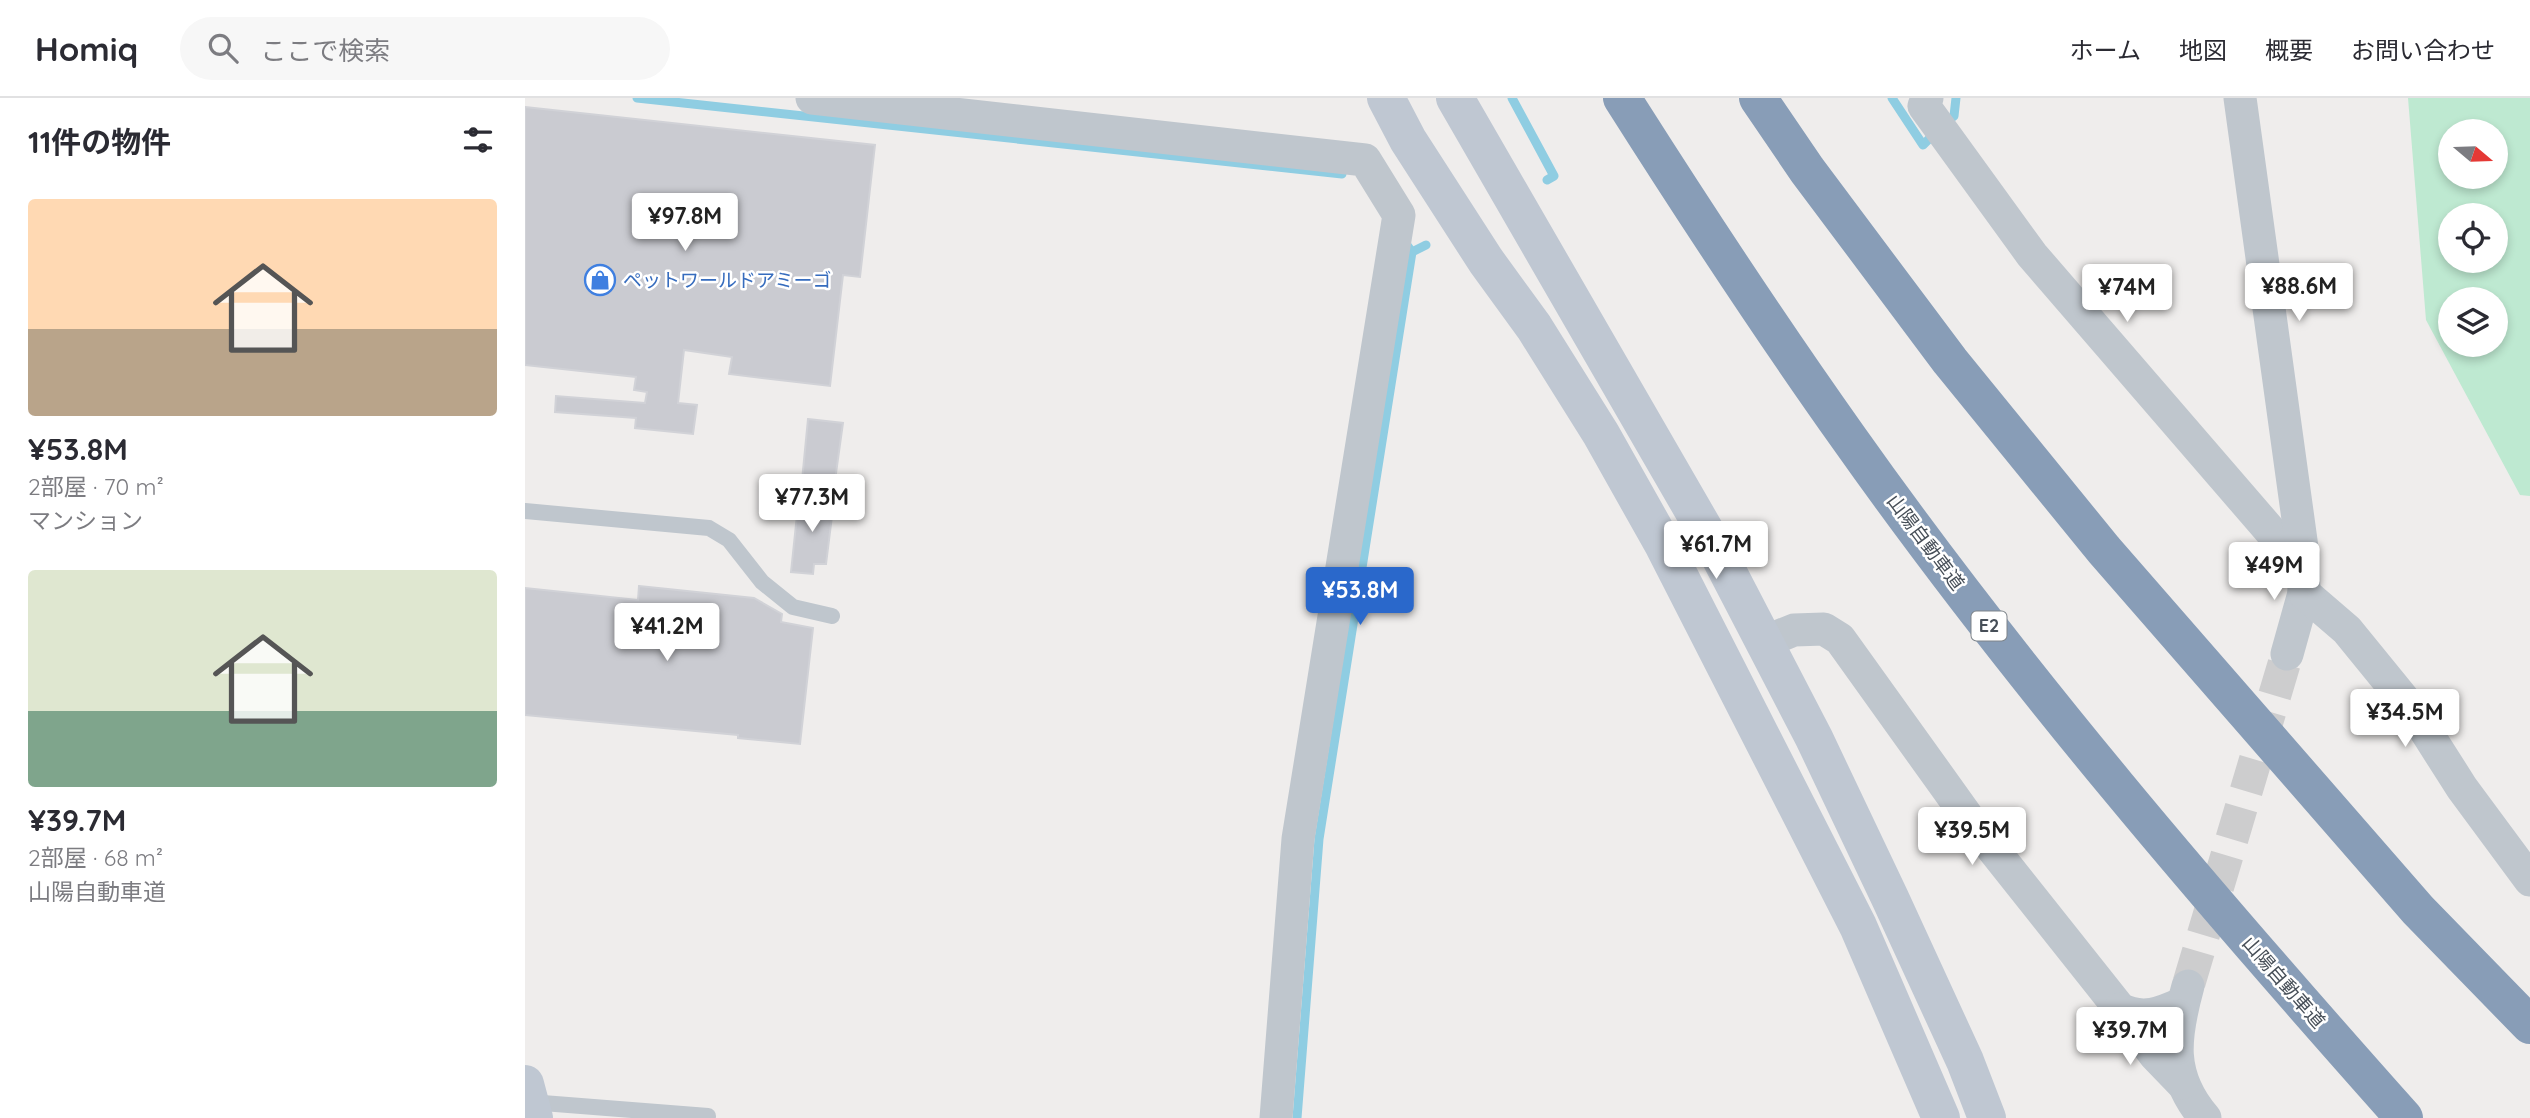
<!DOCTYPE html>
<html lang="ja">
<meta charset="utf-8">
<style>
:root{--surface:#fff;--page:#f7f7f7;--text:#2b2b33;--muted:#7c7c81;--line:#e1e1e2;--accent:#2a68cb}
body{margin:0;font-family:Quicksand,"Noto Sans JP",sans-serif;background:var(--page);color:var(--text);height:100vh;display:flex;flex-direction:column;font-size:26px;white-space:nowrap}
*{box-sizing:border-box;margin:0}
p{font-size:23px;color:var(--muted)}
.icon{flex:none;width:38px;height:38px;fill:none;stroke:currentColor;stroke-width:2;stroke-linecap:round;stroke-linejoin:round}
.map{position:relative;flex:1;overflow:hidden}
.details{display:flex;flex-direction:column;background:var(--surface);width:525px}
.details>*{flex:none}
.needle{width:46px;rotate:109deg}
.buttons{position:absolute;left:1913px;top:21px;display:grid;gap:14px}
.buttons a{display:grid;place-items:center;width:70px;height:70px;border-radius:50%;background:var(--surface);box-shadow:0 4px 10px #0003;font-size:35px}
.price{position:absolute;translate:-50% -60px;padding:0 16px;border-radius:7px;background:#fff;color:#222;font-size:23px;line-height:46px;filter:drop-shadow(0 2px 4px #0008)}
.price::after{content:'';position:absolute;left:50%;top:42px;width:21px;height:16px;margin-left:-10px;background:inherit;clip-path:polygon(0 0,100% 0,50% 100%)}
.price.current{background:var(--accent);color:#fff}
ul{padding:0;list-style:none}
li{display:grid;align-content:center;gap:14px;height:371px;padding:0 28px}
li span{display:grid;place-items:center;height:217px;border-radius:7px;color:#555}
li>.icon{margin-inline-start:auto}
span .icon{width:126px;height:126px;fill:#fffc;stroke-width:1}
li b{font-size:30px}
h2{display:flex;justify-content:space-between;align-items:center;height:84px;padding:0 28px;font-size:30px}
header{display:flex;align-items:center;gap:42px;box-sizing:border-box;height:98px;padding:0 35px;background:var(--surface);border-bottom:2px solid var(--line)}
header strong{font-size:33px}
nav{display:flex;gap:38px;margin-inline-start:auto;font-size:24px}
.search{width:490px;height:63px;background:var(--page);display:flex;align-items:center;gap:18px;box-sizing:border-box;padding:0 24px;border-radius:38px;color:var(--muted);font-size:26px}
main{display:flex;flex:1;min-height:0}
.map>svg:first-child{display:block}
.green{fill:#bee9d1;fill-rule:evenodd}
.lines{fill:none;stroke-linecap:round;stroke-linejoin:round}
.stream{stroke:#8fcde2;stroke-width:9}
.building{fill:#cacbd1;stroke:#d1d2d7;stroke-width:2}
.street-tunnel{stroke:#cdcdce;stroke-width:33;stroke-dasharray:33 17;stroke-linecap:butt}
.lane{stroke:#bfc6cd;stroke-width:16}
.street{stroke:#bfc6cd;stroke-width:33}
.secondary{stroke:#bfc7d2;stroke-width:38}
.highway{stroke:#889db7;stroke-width:38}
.labels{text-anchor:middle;stroke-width:5;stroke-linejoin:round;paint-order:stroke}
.shield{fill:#fff;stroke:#7e848a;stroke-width:2}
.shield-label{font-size:18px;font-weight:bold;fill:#474f58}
.shop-label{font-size:19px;fill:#366cbe;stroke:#fff;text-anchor:start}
.street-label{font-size:19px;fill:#474f58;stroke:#fff}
</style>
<header>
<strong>Homiq</strong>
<div class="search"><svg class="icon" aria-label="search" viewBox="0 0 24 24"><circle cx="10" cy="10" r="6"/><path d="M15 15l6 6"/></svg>ここで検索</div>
<nav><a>ホーム</a><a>地図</a><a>概要</a><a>お問い合わせ</a></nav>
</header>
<main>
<section class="details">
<h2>11件の物件<svg class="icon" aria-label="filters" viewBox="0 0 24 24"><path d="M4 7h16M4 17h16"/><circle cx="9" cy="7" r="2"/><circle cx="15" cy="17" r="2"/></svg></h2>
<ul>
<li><span style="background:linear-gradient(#ffd9b3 60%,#b9a48a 0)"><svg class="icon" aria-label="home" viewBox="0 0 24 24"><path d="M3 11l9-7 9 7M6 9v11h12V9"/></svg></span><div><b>¥53.8M</b><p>2部屋 · 70 m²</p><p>マンション</p></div></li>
<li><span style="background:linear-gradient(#dfe7d0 65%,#7fa58c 0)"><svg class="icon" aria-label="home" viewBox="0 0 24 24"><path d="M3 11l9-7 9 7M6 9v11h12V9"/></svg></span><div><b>¥39.7M</b><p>2部屋 · 68 m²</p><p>山陽自動車道</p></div></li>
</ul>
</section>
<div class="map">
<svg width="2005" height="1020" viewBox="0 0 2005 1020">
<rect width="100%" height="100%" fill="#efedec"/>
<path class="green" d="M1883 0H2005V398L1995 397 1901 222ZM1925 33H1970V79H1925ZM1925 117H1970V163H1925ZM1925 201H1970V247H1925Z"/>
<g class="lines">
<g class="stream">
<polyline points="112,0 817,76"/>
<polyline points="987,0 1029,78 1022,82"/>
<polyline points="1367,0 1398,47 1406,39"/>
<polyline points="1424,22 1429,18 1431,0"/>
<polyline points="887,154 901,147"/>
<polyline points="772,1020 794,741 887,154 882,147"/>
</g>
</g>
<g class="building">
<polygon points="0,9 350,47 335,179 318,177 305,288 204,276 207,259 159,252 153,305 172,307 168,336 110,330 111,320 30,314 31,298 120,305 122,294 109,292 111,279 0,267"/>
<polygon points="283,321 318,325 308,397 276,393"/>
<polygon points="274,398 309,402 301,466 289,466 288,476 266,474"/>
<polygon points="114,488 229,500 257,516 256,524 288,530 275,646 213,640 213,637 0,617 0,490 113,502"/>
</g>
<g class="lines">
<polyline class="street-tunnel" points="1664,885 1762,556"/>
<g class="lane">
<polyline points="0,413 184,430 204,442 237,484 268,509 307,518"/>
<polyline points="5,1004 183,1018"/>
</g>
<g class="street">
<polyline points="287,0 840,62 874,117 773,741 751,1020"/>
<polyline points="1402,0 1399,8 1507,157 1754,443 1778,457"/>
<polyline points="1715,0 1778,457 1779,495 1762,556"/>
<polyline points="1779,495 1822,532 1888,613 1937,690 2005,782"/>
<path d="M1239 544 1269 532 1299 531 1315 541 1444 721 1595 911C1618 923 1636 915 1658 905"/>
<path d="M1663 888C1649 939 1643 977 1680 1020"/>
<polyline points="1595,911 1630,957 1657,985"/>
</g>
<g class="secondary">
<polyline points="861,0 883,42 961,163 1009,229 1076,336 1139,448 1333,828 1416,1020"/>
<polyline points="930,0 1194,457 1289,640 1365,800 1440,963 1462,1020"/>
<polyline points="0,986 9,1020"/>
</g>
<g class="highway">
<path d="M1097 0C1170 115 1244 228 1323 339 1492 578 1684 801 1879 1020"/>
<polyline points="1233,0 1282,72 1425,263 1579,452 1893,812 2005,927"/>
</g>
</g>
<defs>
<g id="shop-ring" transform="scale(1.575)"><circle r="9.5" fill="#fff" stroke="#3f7fe0" stroke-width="1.5"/><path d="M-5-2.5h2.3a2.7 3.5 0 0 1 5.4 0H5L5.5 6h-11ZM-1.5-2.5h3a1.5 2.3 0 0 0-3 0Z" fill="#3f7fe0"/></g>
</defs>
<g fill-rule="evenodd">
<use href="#shop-ring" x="75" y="182"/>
</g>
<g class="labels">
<rect class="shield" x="1446.5" y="513.5" width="35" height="29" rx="5"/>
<g class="shield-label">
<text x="1464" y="534">E2</text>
</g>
<g class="shop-label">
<text x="98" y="189">ペットワールドアミーゴ</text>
</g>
<g class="street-label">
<text transform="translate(1401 444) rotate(53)" y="7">山陽自動車道</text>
<text transform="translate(1759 884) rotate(49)" y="7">山陽自動車道</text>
</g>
</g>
</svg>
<div class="buttons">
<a><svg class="needle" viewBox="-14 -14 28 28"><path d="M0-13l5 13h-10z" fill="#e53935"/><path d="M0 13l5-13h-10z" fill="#7c7c81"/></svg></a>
<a><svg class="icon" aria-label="locate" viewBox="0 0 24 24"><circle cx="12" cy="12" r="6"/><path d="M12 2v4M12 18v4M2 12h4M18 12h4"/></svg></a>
<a><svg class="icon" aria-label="layers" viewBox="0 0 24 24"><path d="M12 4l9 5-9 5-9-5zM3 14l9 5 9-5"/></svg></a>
</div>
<b class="price" style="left:160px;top:155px">¥97.8M</b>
<b class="price" style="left:1774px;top:225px">¥88.6M</b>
<b class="price" style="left:1602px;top:226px">¥74M</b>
<b class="price" style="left:287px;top:436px">¥77.3M</b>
<b class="price" style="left:1191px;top:483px">¥61.7M</b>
<b class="price" style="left:1749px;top:504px">¥49M</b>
<b class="price current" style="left:835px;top:529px">¥53.8M</b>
<b class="price" style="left:142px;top:565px">¥41.2M</b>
<b class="price" style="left:1880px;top:651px">¥34.5M</b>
<b class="price" style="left:1447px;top:769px">¥39.5M</b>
<b class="price" style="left:1605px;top:969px">¥39.7M</b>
</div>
</main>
